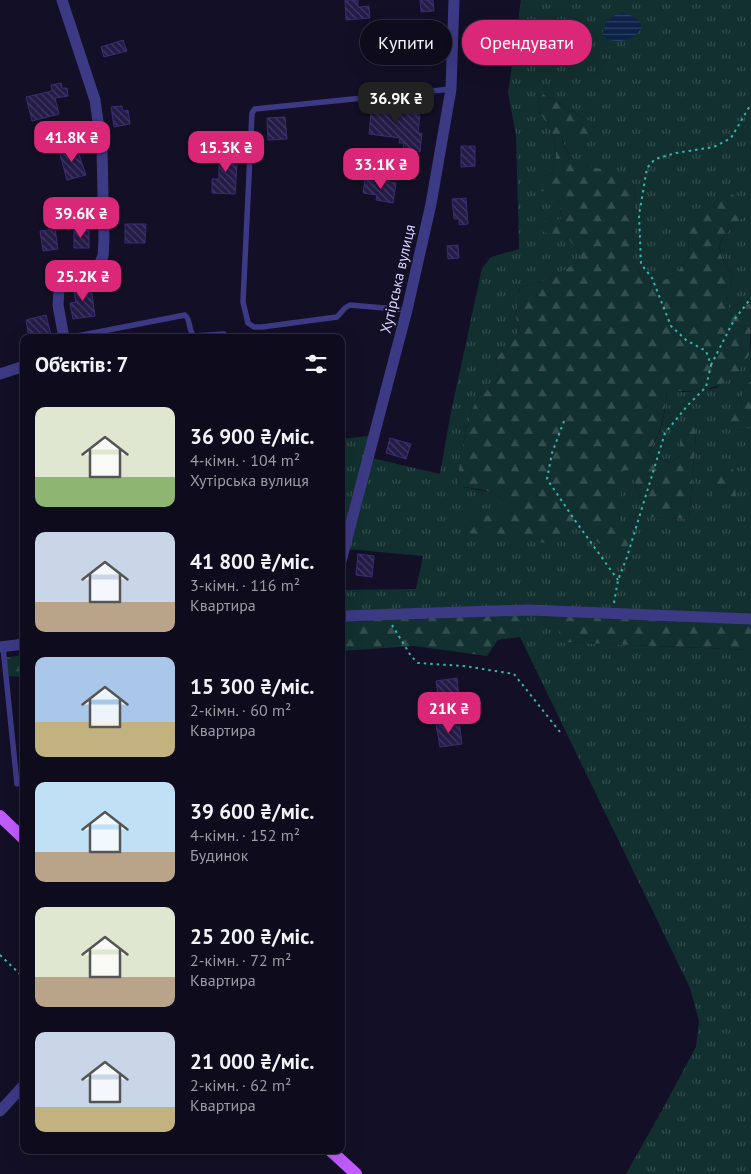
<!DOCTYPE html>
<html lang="uk">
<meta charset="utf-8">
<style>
:root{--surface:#0e0b1c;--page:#1c1929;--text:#f1f3f6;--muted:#9b9ba3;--line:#2e2b3b;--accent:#db2777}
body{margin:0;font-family:"PT Sans",sans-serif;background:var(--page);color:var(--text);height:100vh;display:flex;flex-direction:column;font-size:19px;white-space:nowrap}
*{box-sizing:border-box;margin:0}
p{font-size:16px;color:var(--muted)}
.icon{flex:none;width:28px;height:28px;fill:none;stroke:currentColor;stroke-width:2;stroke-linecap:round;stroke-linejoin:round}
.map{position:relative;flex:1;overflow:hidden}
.sheet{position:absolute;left:20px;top:334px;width:325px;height:820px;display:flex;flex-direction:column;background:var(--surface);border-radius:10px;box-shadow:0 5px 20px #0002,0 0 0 1px var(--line)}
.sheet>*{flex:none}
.hud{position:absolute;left:360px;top:20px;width:315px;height:45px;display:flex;gap:10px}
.price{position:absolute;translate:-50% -42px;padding:0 11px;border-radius:10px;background:var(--accent);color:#fff;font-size:16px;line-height:32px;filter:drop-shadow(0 1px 2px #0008)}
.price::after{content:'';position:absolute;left:50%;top:30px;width:15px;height:11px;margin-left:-8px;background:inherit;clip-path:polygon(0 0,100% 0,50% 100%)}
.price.current{background:#222;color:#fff}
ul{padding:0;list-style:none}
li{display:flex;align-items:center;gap:15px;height:125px;padding:0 15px}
li span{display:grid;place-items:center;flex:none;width:140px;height:100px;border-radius:10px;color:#555}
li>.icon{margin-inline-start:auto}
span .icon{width:60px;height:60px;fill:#fffc;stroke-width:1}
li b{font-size:21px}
h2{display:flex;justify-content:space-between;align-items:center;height:60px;padding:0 15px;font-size:21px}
.tag{padding:0 18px;border-radius:22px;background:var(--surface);box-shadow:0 5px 20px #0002,0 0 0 1px var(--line);font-size:18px;line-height:45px}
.tag.current{background:var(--accent);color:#fff}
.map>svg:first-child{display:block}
.grass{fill:url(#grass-tufts)}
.forest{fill:url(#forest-firs)}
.water{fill:url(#water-rules)}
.building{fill:url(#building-back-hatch);stroke:#3b2d73}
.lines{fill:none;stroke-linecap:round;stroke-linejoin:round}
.path{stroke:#2fb8b0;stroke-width:2;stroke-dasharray:2.5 4;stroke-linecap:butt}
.service{stroke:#3d3a85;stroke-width:5.5}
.minor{stroke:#3d3a85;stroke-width:11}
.primary{stroke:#c25bff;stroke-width:12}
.labels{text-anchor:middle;stroke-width:4;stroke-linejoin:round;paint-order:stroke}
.street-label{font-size:15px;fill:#d9d4ff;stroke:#130f26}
</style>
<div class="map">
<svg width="751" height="1174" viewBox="0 0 751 1174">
<defs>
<pattern id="grass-tufts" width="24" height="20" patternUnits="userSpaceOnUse" patternTransform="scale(1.25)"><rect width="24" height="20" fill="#12302f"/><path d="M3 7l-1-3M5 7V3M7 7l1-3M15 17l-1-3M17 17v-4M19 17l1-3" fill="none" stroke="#344d4e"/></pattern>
<pattern id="forest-firs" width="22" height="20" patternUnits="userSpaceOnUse" patternTransform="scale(1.25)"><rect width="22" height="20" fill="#12302f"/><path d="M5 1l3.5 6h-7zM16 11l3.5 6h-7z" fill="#344d4e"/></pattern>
<pattern id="water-rules" width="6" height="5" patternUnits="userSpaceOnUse" patternTransform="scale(1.25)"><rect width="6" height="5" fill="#0c2248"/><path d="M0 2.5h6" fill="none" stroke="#2f4163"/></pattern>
<pattern id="building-back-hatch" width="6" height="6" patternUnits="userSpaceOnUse" patternTransform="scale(1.25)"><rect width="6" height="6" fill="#241b47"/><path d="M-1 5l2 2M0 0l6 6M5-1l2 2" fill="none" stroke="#433b63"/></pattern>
</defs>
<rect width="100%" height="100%" fill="#130f26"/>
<path class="grass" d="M521 0H751V305L743 301 730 309 726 303 731 289 732 274C712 244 718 240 743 217L688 234 689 255 676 275 652 285 644 279 633 260 635 185C627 181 619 175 610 172 581 162 572 171 561 135L596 130 591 122 543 94 538 100 541 114 554 135 556 156 552 173 539 179V191H554L558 199 562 220 538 222V229L569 240 580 252V258C563 274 543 283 520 287L516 317 519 330 514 340 496 358 499 378 491 388 479 394 471 413 460 456 458 486 494 493 508 504 511 516H465L579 519 585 522 619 523 622 470 631 471 647 517 689 519 696 434 692 423 680 440V456L670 463 648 453C662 434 665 414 667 390L685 392 716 388 736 373 749 356 751 344V381L744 387 736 431 751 428V615L560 642 751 650V1174H626L662 1110 696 1047 699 1021 690 988 520 637V607L341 612V590L416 589 423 556 347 549 343 563 341 580V439L378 435 372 458 440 474 450 417 482 268 491 257 519 249 516 135 508 93Z"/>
<g class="forest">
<path d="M543 94 591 122 596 130 589 141 561 136C571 170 582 162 611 172 619 175 627 181 635 185L633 260 644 279 652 285 676 275 689 255 688 234 717 195 725 190 742 201 743 217C718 240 711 244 732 274L731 290 726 303 730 309 743 301 751 305C751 320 751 341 749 355 747 360 743 364 740 368 722 393 695 391 667 391 664 415 662 432 648 453L670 463 680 456V440L676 429 681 421 692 422 696 433 689 519 647 517 631 471 623 470 619 523 631 528 627 549 600 544 589 536 585 522 579 519 554 544 467 533 463 524 465 516 511 515C504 489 481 490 458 486L460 456 471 413 479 394 491 388 499 378 496 358 514 340 519 330 516 317 520 287C543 283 563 274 580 258V252L569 240 538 230V222L562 219 558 199 554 192 539 191 536 184 539 179 552 173 556 156 554 136 541 114 538 100Z"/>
<polygon points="751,381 751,428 736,431 723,425 724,412 741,404 744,387"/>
<polygon points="719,459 728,460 734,472 736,497 726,501 713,496 712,467"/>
<polygon points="520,607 520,637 498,640 487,656 414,646 341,651 341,612 399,608"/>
<polygon points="565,607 751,615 751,650 560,642 557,618"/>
<polygon points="24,655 24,677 4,676 2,658"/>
</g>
<path class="water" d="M622 13C631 15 639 17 642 27 634 41 616 46 603 36 602 24 611 15 622 13Z"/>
<g class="building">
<polygon points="345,0 358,0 358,7 369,6 370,18 346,20"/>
<polygon points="420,0 433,0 434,11 421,12"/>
<polygon points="428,32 430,54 400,58 400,64 382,65 381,48 407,46 406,35"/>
<polygon points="123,40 127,51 104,57 101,47"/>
<polygon points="61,83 62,88 67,88 68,96 55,98 59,114 32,121 26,97 52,91 51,85"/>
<polygon points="403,99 401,113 420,115 418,133 422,133 420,152 403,150 404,143 399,143 400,138 369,134 372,102"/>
<polygon points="122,106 123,111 128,110 130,124 114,127 111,107"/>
<polygon points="285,117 287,139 268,140 267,118"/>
<polygon points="76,146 86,175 67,180 59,151"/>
<polygon points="461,146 475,146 475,166 461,167"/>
<polygon points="219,150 238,151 235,194 212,193 212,179 219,179"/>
<polygon points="365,180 378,182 378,180 396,183 393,203 376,200 377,195 363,193"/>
<polygon points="466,198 468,224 459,225 459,219 454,219 452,199"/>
<polygon points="125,224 146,224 145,243 125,243"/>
<polygon points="55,229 58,249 43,251 40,231"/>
<polygon points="74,229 89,230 89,248 74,248"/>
<polygon points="458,245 459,258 448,259 447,246"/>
<polygon points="90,280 95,316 73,319 70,303 76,302 73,287"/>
<polygon points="46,315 51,335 29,338 26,320"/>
<polygon points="390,438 411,444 406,459 386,453"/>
<polygon points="358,554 374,556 372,577 356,575"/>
<polygon points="457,678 459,698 439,701 436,681"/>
<polygon points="459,721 462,744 440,747 436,724"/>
</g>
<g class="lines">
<g class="path">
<polyline points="711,365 734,320 751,298"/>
<polyline points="564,421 552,453 547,479 574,519 618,580"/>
<polyline points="614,603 618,580 627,557 665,433 688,405 706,387 711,365 706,351 686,340 671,326 652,278 641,264 639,215 647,168 655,159 676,153 714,147 731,138 751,104"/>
<polyline points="392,625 411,656 418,663 464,666 514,674 560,732"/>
<polyline points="0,955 24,978"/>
</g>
<g class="service">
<polyline points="407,310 350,305 345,308 337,317 262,327 254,327 248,323 243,302 252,113 255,109 451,89"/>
<path d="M67 338 185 315C191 320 188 330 194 336L224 334"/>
<polyline points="3,647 17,784"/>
</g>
<g class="minor">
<polyline points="62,0 95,100 102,149 104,240 103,256 100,263 94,270 63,283 59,288 58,305 64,338"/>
<polyline points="0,374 24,366"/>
<polyline points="341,561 407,310 431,204 451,89 454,0"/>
<polyline points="341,616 529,610 751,619"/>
<polyline points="0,647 24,644"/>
<polyline points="0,1111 24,1085"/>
</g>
<g class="primary">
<polyline points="0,816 24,839"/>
<polyline points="330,1150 356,1174"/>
</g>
</g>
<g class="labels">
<g class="street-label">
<text transform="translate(398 279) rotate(-77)" y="5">Хутірська вулиця</text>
</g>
</g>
</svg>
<b class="price current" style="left:396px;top:124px">36.9K ₴</b>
<b class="price" style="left:72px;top:163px">41.8K ₴</b>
<b class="price" style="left:226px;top:173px">15.3K ₴</b>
<b class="price" style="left:381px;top:190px">33.1K ₴</b>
<b class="price" style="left:81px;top:239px">39.6K ₴</b>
<b class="price" style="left:83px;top:302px">25.2K ₴</b>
<b class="price" style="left:449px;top:734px">21K ₴</b>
<div class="hud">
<a class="tag">Купити</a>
<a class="tag current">Орендувати</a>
</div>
<section class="sheet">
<h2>Об’єктів: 7<svg class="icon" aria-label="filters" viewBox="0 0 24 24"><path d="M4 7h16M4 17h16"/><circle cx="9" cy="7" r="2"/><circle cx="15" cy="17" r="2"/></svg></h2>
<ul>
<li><span style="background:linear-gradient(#dfe7d0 70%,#8fb573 0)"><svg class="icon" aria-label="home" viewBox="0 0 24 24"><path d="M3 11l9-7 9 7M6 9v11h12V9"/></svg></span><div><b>36 900 ₴/міс.</b><p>4-кімн. · 104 m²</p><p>Хутірська вулиця</p></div></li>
<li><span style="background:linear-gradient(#c9d6e8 70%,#b9a48a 0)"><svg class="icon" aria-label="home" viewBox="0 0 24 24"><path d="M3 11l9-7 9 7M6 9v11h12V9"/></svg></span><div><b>41 800 ₴/міс.</b><p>3-кімн. · 116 m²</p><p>Квартира</p></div></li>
<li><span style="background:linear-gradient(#a9c7e8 65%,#c2b280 0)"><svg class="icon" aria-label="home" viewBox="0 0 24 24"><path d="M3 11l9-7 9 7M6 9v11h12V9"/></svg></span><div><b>15 300 ₴/міс.</b><p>2-кімн. · 60 m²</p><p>Квартира</p></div></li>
<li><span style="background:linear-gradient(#bfe0f5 70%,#b9a48a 0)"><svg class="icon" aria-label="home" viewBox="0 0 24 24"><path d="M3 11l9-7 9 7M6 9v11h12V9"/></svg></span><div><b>39 600 ₴/міс.</b><p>4-кімн. · 152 m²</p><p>Будинок</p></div></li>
<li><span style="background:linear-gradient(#dfe7d0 70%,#b9a48a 0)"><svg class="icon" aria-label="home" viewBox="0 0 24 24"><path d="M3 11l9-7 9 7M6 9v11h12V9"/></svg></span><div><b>25 200 ₴/міс.</b><p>2-кімн. · 72 m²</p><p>Квартира</p></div></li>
<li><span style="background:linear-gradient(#c9d6e8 75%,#c2b280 0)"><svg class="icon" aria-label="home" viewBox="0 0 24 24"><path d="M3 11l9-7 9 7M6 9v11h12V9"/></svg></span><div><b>21 000 ₴/міс.</b><p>2-кімн. · 62 m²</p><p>Квартира</p></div></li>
</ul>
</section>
</div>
